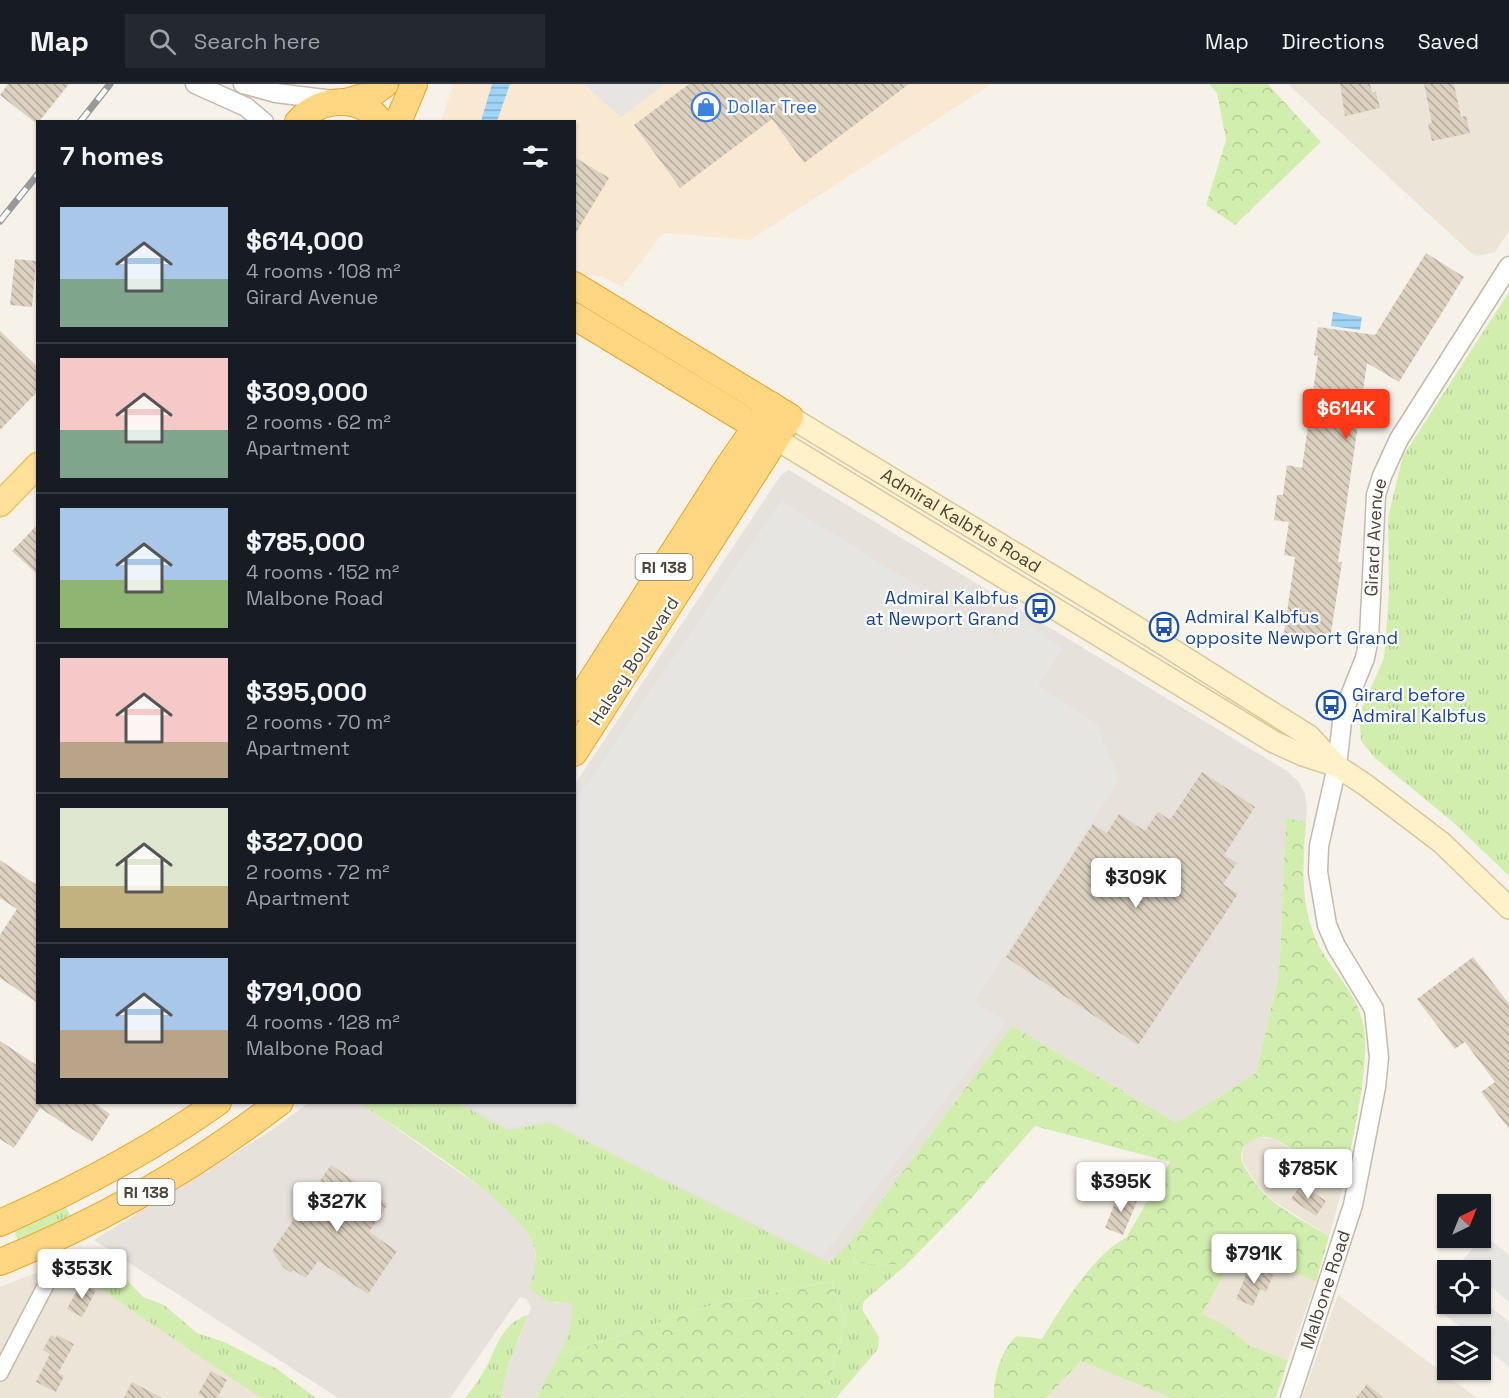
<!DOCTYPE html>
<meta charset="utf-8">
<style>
:root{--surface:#171b24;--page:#242831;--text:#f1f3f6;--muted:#9ea1a6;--line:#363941;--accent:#ff3918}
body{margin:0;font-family:"Space Grotesk",sans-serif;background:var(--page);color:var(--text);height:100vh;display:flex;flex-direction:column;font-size:22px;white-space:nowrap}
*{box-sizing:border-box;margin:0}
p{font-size:20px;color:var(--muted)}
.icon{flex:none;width:33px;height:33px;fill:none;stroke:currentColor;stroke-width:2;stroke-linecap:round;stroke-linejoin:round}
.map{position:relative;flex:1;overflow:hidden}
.panel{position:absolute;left:36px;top:36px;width:540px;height:984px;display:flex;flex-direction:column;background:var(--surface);border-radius:0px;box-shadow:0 2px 4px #0004}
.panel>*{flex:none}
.needle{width:39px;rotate:43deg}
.fabs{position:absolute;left:1437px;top:1110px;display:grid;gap:12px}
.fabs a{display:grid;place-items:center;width:54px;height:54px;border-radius:0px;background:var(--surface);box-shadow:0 2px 4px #0004;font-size:30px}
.price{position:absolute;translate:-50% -51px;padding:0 14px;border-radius:6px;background:#fff;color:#222;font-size:20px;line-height:39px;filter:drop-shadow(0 2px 3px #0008)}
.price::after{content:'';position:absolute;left:50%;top:36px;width:18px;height:14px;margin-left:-9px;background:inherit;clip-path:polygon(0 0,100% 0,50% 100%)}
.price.active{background:var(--accent);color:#fff}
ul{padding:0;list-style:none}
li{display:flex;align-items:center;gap:18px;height:150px;padding:0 24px}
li+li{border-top:2px solid var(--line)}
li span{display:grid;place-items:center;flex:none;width:168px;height:120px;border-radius:0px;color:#555}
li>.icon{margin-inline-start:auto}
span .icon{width:72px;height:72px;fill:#fffc;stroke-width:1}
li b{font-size:26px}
h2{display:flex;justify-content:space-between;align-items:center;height:72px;padding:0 24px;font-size:26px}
header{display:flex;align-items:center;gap:36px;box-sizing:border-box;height:84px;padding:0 30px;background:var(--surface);border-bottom:2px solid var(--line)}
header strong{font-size:28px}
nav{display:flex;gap:33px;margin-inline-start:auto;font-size:21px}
.search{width:420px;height:54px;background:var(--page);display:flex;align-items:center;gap:15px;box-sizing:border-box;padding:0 21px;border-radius:0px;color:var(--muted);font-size:22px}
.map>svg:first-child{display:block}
.residential{fill:#ebe4d7}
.commercial{fill:#f9e9d3}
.industrial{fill:#e6e1db}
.grass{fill:url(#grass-tufts)}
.forest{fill:url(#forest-crowns)}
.parking{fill:#e7e5e1}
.water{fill:url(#water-rules)}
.building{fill:url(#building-back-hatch)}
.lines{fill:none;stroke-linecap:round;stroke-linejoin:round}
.minor-casing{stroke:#c3baab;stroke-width:18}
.tertiary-casing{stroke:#c3baab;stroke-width:21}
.secondary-casing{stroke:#dbc795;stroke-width:24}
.primary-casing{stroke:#f0c35e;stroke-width:27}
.trunk-casing{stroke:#eda52c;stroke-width:28}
.minor{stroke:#fff;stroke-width:15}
.tertiary{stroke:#fff;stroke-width:18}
.secondary{stroke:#fff2cb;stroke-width:21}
.primary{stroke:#ffe19a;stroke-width:24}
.trunk{stroke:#ffd783;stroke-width:26}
.rail-casing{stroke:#999;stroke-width:7}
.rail{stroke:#fff;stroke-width:4.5;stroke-dasharray:14;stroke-linecap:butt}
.labels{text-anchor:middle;stroke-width:4.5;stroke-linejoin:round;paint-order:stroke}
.shield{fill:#fff;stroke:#817b72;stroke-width:1.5}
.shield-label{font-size:16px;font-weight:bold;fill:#4b4336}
.shop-label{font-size:18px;fill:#366cbe;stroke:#fff;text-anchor:start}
.street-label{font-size:18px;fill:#4b4336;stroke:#fff}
.transit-label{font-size:18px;fill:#164399;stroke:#fff;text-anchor:start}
</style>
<header>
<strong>Map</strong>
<div class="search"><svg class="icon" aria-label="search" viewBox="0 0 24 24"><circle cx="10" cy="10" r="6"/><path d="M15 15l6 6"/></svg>Search here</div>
<nav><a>Map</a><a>Directions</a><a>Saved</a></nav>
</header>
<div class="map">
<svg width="1509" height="1314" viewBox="0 0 1509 1314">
<defs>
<pattern id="grass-tufts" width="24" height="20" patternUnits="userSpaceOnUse" patternTransform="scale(1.5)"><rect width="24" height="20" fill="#d2eeaf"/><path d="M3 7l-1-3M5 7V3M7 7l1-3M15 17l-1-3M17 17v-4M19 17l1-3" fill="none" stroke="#b6cd97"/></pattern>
<pattern id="forest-crowns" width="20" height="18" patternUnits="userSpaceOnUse" patternTransform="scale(1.5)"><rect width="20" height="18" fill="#d2eeaf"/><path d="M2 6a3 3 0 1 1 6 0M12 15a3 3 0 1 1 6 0" fill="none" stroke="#b6cd97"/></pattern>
<pattern id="water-rules" width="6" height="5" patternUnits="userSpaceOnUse" patternTransform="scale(1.5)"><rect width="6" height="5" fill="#a1d5f8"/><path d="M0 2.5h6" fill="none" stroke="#85aeca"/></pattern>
<pattern id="building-back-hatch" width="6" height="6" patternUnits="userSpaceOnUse" patternTransform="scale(1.5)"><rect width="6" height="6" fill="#dcd1c0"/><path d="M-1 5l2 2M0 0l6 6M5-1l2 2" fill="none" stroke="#b4ab9d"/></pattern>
</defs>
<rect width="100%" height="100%" fill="#f6f2e9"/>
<g class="residential">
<polygon points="1288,0 1509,0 1509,147 1495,168 1477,172 1470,168"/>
<polygon points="1256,1053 1275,1055 1343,1102 1329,1152 1271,1115 1258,1102 1243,1079 1242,1067 1247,1058"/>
<polygon points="1237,1166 1316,1198 1288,1276 1248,1261 1201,1230"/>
<polygon points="61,1179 245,1301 261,1314 0,1314 0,1203"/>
<polygon points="1338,1211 1477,1314 1302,1314"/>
<polygon points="1081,1277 1171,1314 1046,1314"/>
</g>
<polygon class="commercial" points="453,0 992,0 750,156 663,149 622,203 601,192 582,191 575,187 574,38 441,38"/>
<g class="industrial">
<polygon points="789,386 1287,687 1298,697 1305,710 1307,726 1306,738 1286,735 1279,890 1256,989 1177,1039 1012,942 851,1157 829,1180 550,1039 507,1046 458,1019 574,1018 575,700 781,391"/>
<polygon points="308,1019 360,1019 490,1110 521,1138 533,1159 537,1182 555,1219 571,1218 573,1233 570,1250 536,1314 501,1314 509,1279 531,1224 527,1215 520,1213 450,1314 338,1314 94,1156 272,1046"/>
</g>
<g class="grass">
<polygon points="1509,208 1509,792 1454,739 1375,674 1361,657 1359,631 1384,574 1389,509 1388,433 1403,372"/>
<path d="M458 1019 507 1046 550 1039 829 1179 851 1157 854 1179 906 1181 864 1217 862 1225 879 1253 878 1265 836 1314H826L845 1237 831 1197 713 1221 558 1272C568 1253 574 1240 571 1219L548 1218 529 1204C535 1188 539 1177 533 1160 520 1120 400 1047 361 1020Z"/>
<polygon points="65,1122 72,1134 18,1157 14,1146"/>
<polygon points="68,1183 126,1195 143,1213 164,1221 197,1249 224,1258 277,1285 316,1314 261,1314"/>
<path d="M528 1231 509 1279 501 1314H465C473 1304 481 1293 487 1282 497 1260 503 1239 528 1231Z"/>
</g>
<g class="forest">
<polygon points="1209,0 1268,0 1321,58 1235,141 1206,121 1226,56 1217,9"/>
<path d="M1286 734 1306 738C1303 777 1300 814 1314 851 1326 882 1356 905 1363 939 1372 976 1351 1062 1343 1102 1323 1089 1295 1065 1275 1055 1259 1048 1236 1059 1242 1078 1245 1085 1253 1096 1257 1102 1274 1123 1306 1138 1329 1152L1316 1198 1237 1166 1202 1230 1226 1242 1248 1261 1288 1276 1276 1314H1171L1081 1277 1046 1314H994C993 1295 1001 1264 1017 1252L1042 1255C1060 1225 1095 1168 1126 1154L1170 1078 1035 1042 969 1117 906 1181 854 1179 851 1157 1012 942 1177 1039 1256 989 1279 890Z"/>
<polygon points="831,1197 845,1237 826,1314 536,1314 558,1272 713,1221"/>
</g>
<g class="parking">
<polygon points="584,0 665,0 621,33"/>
<polygon points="781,417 997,552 1012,529 1063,564 1038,602 1098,641 1119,697 974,918 1006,938 822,1173 550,1037 508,1044 462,1019 574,1018 575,717"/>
<polygon points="1484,1151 1509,1171 1509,1218 1481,1194 1480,1186 1472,1186 1461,1178"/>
<polygon points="1447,1209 1448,1220 1480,1220 1481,1215 1509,1238 1509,1283 1481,1260 1480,1252 1472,1252 1435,1223"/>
</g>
<g class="water">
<polygon points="492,0 510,0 497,37 481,37"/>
<polygon points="1333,228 1362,233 1360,246 1331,242"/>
</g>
<g class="building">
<polygon points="8,0 69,0 37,40 0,11"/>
<polygon points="689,0 909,0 804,79 772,35 680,104 634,41"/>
<polygon points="1340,0 1370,0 1372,8 1376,8 1380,24 1345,32"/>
<polygon points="1424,0 1454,0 1461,33 1466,32 1470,49 1432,57 1428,40 1432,39"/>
<polygon points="574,73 609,94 574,152"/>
<polygon points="1426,169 1464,193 1399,298 1367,279 1338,478 1342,478 1330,555 1284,549 1295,473 1284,471 1289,438 1274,436 1277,411 1283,411 1287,381 1302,384 1318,272 1314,271 1318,243 1375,251"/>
<polygon points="15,175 36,177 32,223 10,221"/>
<polygon points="0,247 38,283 38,307 0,346"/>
<polygon points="38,440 38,491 12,467"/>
<polygon points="1202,688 1255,723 1224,771 1237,779 1223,800 1238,810 1138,961 1006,873 1093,740 1107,749 1119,730 1145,747 1158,728 1170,736"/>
<polygon points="0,776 38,802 38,919 0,894 0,851 17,825 0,814"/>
<polygon points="1473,873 1509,920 1509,1045 1481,1008 1495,998 1465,958 1455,965 1417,915"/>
<polygon points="0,957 38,982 38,1018 93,1018 110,1030 92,1058 40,1024 14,1064 0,1055"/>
<polygon points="331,1081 388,1120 369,1148 397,1167 368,1210 318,1177 306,1194 293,1186 291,1189 283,1183 272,1167"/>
<polygon points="1301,1100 1326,1117 1316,1132 1291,1115"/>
<polygon points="1119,1108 1138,1115 1123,1151 1105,1144"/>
<polygon points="1250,1181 1273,1191 1266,1208 1260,1205 1253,1222 1236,1215"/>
<polygon points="81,1199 96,1207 82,1233 67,1225"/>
<polygon points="51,1251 56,1254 57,1251 74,1260 58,1289 64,1292 56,1308 36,1298 50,1270 43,1266"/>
<polygon points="211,1287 227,1296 217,1314 205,1314 198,1310"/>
<polygon points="132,1298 162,1314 124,1314"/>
<polygon points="1367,1300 1384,1314 1356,1314"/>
</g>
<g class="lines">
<g class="minor-casing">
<polyline id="minor" points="0,1289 51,1191"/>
</g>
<g class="tertiary-casing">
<g id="tertiary">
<polyline points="195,0 246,23 264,38"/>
<polyline points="243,0 276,9 333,16"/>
<path id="s1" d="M1290 1314 1353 1121 1376 1003 1379 974 1374 925 1336 862 1327 841 1318 788 1319 762 1337 682 1343 629 1365 574 1369 554 1376 411 1382 392 1399 355 1509 182"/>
</g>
</g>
<g class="secondary-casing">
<g id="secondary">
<path id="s2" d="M790 333 1133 541 1309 652 1337 682 1367 702 1442 759 1509 824"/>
<polyline points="776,355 1274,658 1303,671 1337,682"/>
</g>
</g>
<g class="primary-casing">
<polyline id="primary" points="0,420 38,381"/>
</g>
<g class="trunk-casing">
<g id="trunk">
<polyline points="349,17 370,11 385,0"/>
<path d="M298 38C320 13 360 10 381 38"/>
<polyline points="398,38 414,0"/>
<polyline points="574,201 790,333 574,669"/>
<polyline points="574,232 770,351"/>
<polyline points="574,624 726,386 771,321"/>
<path d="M0 1139C76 1105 150 1067 218 1018"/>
<path d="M0 1178C100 1138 194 1084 280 1018"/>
</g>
</g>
<use href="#minor" class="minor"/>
<use href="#tertiary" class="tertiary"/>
<use href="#secondary" class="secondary"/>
<use href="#primary" class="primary"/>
<use href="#trunk" class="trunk"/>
<g class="rail-casing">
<g id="rail">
<polyline points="80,38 110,0"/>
<polyline points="0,137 38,90"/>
</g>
</g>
<use href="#rail" class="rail"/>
</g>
<defs>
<g id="shop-ring" transform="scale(1.5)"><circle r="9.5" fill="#fff" stroke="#3f7fe0" stroke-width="1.5"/><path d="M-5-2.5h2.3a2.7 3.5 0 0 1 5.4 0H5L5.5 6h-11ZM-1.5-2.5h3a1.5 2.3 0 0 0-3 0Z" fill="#3f7fe0"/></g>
<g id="bus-ring" transform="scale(1.5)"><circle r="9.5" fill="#fff" stroke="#1a4fb4" stroke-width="1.5"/><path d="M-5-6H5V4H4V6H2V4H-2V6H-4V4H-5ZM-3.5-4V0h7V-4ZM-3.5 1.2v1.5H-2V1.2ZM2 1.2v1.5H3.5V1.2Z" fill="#1a4fb4"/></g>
</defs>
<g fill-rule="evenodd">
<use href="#shop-ring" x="706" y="23"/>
<use href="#bus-ring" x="1040" y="524"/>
<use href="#bus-ring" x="1164" y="543"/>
<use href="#bus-ring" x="1331" y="621"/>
</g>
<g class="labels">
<g class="shield">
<rect x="635.5" y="470" width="57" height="26" rx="4.5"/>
<rect x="117.5" y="1095" width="57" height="26" rx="4.5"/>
</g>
<g class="shield-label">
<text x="664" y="489">RI 138</text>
<text x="146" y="1114">RI 138</text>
</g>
<g class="shop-label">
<text x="727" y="29">Dollar Tree</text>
</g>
<g class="street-label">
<text dy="6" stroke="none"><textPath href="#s2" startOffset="200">Admiral Kalbfus Road</textPath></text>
<text dy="6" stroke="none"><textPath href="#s1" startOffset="894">Girard Avenue</textPath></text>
<text transform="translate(634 577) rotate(-57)" y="6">Halsey Boulevard</text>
<text dy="6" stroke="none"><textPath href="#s1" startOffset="114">Malbone Road</textPath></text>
</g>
<g class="transit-label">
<text x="1019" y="520" text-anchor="end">Admiral Kalbfus<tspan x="1019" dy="21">at Newport Grand</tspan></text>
<text x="1185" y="539">Admiral Kalbfus<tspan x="1185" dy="21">opposite Newport Grand</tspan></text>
<text x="1352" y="617">Girard before<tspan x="1352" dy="21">Admiral Kalbfus</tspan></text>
</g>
</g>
</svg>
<div class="fabs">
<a><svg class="needle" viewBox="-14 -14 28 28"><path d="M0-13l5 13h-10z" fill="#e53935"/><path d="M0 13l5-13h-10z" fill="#9ea1a6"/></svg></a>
<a><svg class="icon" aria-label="locate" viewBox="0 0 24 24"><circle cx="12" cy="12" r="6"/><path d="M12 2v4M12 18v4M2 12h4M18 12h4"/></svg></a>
<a><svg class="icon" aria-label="layers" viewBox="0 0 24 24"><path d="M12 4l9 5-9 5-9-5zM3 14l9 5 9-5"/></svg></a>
</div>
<b class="price active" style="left:1346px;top:356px">$614K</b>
<b class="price" style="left:1136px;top:825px">$309K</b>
<b class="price" style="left:1308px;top:1116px">$785K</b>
<b class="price" style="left:1121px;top:1129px">$395K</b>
<b class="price" style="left:337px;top:1149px">$327K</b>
<b class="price" style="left:1254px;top:1201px">$791K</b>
<b class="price" style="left:82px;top:1216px">$353K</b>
<section class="panel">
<h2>7 homes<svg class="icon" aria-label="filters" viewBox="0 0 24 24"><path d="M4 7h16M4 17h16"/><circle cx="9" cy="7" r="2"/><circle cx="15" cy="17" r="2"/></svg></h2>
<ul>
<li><span style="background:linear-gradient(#a9c7e8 60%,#7fa58c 0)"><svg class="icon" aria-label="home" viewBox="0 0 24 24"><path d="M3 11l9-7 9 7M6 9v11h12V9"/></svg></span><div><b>$614,000</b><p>4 rooms · 108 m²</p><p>Girard Avenue</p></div></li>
<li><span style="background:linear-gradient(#f6c9c9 60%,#7fa58c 0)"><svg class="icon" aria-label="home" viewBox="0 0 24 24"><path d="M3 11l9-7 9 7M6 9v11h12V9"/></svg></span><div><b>$309,000</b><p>2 rooms · 62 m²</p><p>Apartment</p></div></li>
<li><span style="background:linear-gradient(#a9c7e8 60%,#8fb573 0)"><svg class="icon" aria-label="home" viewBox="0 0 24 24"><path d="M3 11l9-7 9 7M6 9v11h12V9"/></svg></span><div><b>$785,000</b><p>4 rooms · 152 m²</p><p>Malbone Road</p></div></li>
<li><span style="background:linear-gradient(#f6c9c9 70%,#b9a48a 0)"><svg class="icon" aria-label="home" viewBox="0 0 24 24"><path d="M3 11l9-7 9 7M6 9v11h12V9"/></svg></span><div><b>$395,000</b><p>2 rooms · 70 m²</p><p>Apartment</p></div></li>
<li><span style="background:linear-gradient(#dfe7d0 65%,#c2b280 0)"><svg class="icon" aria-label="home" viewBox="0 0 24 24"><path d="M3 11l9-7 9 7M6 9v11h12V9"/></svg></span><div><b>$327,000</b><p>2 rooms · 72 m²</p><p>Apartment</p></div></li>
<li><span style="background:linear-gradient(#a9c7e8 60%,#b9a48a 0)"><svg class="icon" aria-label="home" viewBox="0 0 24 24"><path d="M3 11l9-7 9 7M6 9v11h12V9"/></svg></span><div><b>$791,000</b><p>4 rooms · 128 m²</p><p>Malbone Road</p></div></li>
</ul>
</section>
</div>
